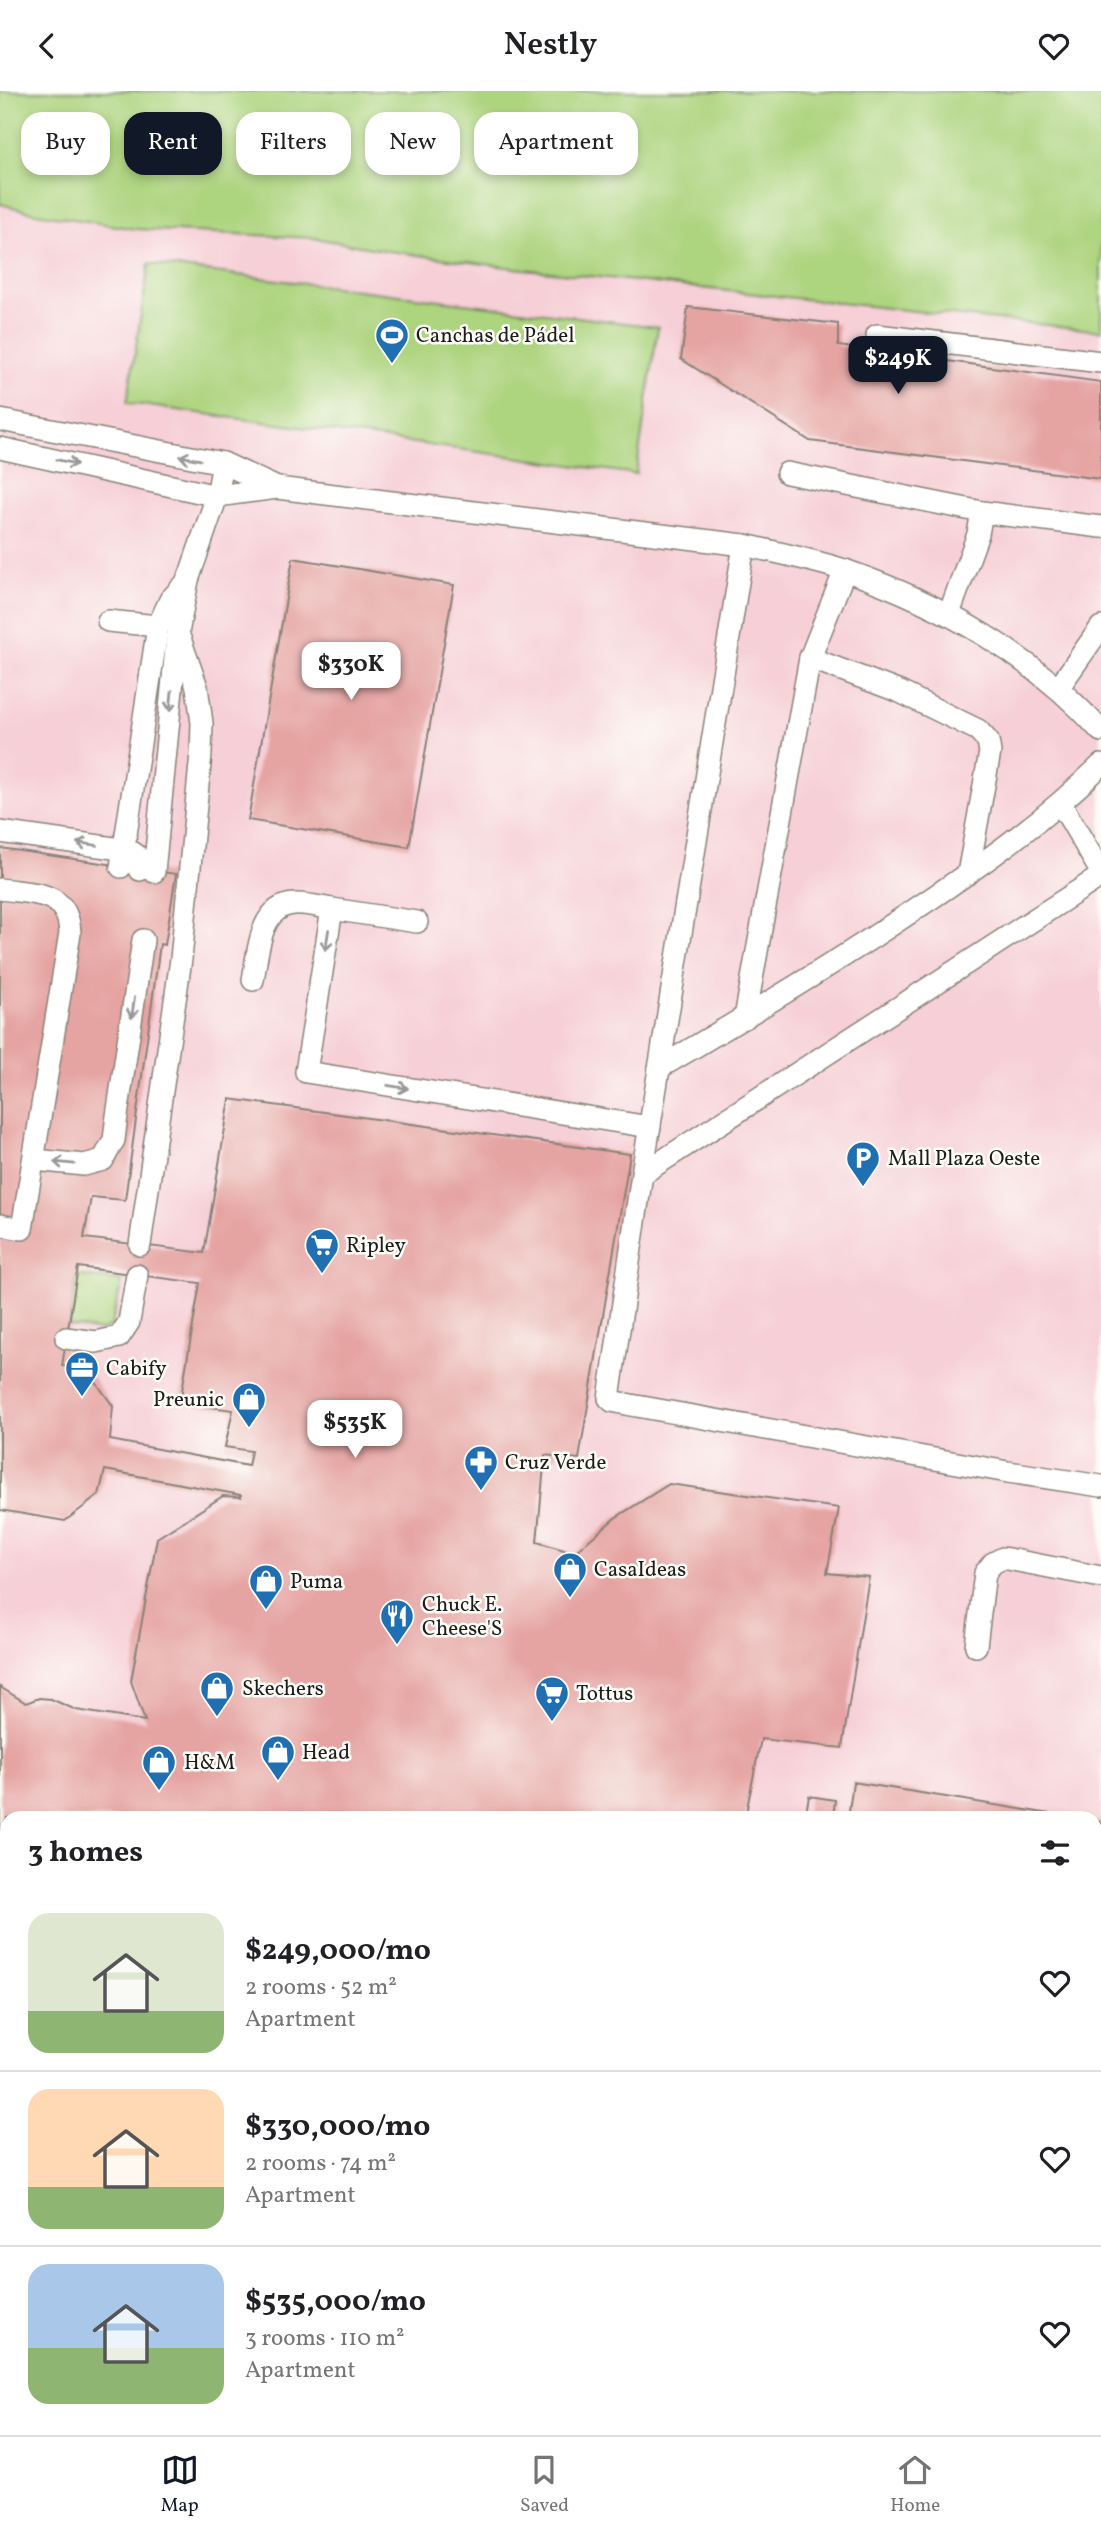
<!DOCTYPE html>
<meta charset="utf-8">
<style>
:root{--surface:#fff;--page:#f2f2f2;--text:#202124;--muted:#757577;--line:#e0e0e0;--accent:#111827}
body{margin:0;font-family:Vollkorn,serif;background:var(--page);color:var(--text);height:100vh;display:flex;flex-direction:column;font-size:26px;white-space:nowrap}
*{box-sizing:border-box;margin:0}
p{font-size:23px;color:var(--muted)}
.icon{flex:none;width:38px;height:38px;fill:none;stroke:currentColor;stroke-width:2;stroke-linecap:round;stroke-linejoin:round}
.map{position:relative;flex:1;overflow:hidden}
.panel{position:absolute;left:0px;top:1720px;width:1102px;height:625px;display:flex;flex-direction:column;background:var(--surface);border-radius:21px 21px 0 0;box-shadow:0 4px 10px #0003}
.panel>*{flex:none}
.hud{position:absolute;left:21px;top:21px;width:700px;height:63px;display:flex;gap:14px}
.price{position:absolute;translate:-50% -60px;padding:0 16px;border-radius:14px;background:#fff;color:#222;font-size:23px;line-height:46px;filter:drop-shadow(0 2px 4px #0008)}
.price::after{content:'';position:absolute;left:50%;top:42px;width:21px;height:16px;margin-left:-10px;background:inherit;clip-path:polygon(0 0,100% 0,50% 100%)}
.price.selected{background:var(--accent);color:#fff}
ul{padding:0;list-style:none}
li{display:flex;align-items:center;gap:21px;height:175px;padding:0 28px}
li+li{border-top:2px solid var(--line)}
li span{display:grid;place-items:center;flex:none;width:196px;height:140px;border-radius:21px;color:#555}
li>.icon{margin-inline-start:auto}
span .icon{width:84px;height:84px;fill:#fffc;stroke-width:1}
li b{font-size:30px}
h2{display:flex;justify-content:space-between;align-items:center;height:84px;padding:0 28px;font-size:30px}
.chip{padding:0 24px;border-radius:21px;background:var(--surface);box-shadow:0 4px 10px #0003;font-size:24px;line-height:63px}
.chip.selected{background:var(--accent);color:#fff}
header{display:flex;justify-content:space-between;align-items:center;height:91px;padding:0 28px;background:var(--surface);font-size:32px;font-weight:600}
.tabs{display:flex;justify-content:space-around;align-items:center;height:98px;border-top:2px solid var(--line);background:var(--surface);font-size:19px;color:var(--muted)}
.tabs a{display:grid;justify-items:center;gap:4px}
.tabs .selected{color:var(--accent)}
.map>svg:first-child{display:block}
.built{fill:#f6cfd7;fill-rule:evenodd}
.green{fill:#add47f;stroke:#64784e;stroke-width:2}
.building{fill:#e5a3a1;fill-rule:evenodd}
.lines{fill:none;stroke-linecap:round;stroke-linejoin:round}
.lane-casing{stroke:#898278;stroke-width:24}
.lane{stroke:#fff;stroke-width:21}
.oneway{stroke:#999}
.labels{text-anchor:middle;stroke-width:5;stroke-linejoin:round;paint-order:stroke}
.poi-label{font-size:21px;fill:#1c1c1c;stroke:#fdfcf7;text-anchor:start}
</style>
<header><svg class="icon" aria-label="back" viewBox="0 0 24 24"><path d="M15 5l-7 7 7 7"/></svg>Nestly<svg class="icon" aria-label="heart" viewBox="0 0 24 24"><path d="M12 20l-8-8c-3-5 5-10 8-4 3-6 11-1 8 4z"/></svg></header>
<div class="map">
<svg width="1101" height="2344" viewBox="0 0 1101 2344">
<rect width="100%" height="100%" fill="#fdfcf7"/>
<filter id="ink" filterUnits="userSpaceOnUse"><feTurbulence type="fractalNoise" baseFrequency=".0143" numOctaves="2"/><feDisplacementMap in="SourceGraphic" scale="14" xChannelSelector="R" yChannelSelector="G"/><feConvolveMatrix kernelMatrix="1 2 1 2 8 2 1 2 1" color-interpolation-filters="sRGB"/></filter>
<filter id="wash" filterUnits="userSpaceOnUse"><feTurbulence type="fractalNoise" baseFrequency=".00686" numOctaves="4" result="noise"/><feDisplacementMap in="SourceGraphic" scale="28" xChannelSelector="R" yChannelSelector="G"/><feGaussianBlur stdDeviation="1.57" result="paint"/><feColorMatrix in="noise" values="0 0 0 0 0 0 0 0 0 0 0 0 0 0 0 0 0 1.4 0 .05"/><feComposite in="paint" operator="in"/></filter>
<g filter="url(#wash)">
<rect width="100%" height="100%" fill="#f6e9d3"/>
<path class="built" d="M0 113 36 122 134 138 314 147 389 160 1101 240V2344H0ZM7 1727H1096V2338H7Z"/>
<g class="green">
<polygon points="0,0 1101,0 1101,240 514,177 389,160 314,147 135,138 36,122 0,113"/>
<polygon points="149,173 658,236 636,383 127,312"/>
<polygon points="77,1184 122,1191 111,1235 100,1240 69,1235"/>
</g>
<g id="blocks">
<g class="building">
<polygon points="688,216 838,233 838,255 1101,291 1101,388 810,350 681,268"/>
<polygon points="293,467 454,494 409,756 248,729"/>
<path d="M0 757 176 783 165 854 160 853 125 1109 91 1106 84 1147 204 1162 230 1008 630 1063 579 1368 545 1364 537 1451 574 1462 615 1427 669 1393 839 1417 827 1482 869 1486 842 1657 761 1648 745 1727H7V2338H40L37 2344H0V1596L26 1612 39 1607 51 1608 76 1619 145 1630 131 1590 157 1447 223 1405 241 1406V1404L105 1379 99 1404 65 1430 0 1419ZM78 1176 200 1192 180 1312 233 1319 225 1356 251 1360 248 1375 110 1349 113 1315 87 1279 62 1275Z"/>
<polygon points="853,1691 1069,1726 1069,1727 848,1727"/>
<polygon points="809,1705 835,1709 833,1727 805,1727"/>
<polygon points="1096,1730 1101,1731 1101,2156 1098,2172 1096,2172"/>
<polygon points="1096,2209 1101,2210 1101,2344 1023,2344 1024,2338 1096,2338"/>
<polygon points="168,2338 792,2338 788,2344 161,2344"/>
<polygon points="838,2338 910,2338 907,2344 834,2344"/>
</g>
</g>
</g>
<g filter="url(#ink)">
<use href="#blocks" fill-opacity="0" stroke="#898278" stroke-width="2"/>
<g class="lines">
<g class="lane-casing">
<g id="lane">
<polyline points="877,244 1101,271"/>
<polyline points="0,329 223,372 277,397"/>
<path d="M0 357 217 405 277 397 744 454C778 462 814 469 847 480 942 513 1034 565 1101 640"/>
<polyline points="787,382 982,421"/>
<polyline points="744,454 642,1083 609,1307 612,1310 631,1314 1008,1381 1101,1395"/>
<polyline points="949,523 978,443 982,421 1101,436"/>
<polyline points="108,530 158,535"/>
<polyline points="810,567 900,601 978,639 988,650 990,661 968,783"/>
<polyline points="1059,596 1101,536"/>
<polyline points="1061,713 1101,781"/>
<path d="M0 741 128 759C139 764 141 767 140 779"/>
<polyline points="121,776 158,535 170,509 186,492"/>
<polyline points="154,781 177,547"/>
<path d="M0 798C34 803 68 799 70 842L22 1138 0 1134"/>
<polyline points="417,831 332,818 306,981 650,1036"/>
<path d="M253 889C258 863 259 815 294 813 306 812 320 816 332 818"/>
<polyline points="745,927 810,567 845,479"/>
<path d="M659 977C740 929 821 881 899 829 970 782 1040 734 1101 674"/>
<polyline points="35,1069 84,1074 103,1069 114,1049 116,1032 143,849"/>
<polyline points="642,1083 1101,785"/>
<polyline points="140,1154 181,868 201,663 202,632 197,596 178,542 188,489 217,405 223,372"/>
<polyline points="66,1247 96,1251 119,1246 129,1231 137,1184"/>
<polyline points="976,1555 985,1482 993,1472 1003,1467 1101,1486"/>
</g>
</g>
<use href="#lane" class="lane"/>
</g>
<defs><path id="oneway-shaft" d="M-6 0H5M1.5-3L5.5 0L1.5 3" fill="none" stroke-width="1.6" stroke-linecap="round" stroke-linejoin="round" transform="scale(1.75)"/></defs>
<g class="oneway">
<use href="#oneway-shaft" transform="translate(190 367) rotate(-170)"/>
<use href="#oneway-shaft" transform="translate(67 371) rotate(13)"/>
<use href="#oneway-shaft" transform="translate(171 610) rotate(96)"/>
<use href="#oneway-shaft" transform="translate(87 753) rotate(-172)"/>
<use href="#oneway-shaft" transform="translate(327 849) rotate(99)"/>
<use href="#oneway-shaft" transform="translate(133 917) rotate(98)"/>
<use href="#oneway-shaft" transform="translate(398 996) rotate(9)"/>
<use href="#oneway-shaft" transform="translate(64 1072) rotate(-174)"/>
</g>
</g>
<defs>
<g id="stadium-pin" transform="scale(1.75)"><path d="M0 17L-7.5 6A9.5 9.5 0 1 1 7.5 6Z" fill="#1f6fb2" stroke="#fdfcf7"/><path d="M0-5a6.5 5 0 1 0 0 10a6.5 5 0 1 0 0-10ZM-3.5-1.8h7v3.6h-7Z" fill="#fff"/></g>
<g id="parking-pin" transform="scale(1.75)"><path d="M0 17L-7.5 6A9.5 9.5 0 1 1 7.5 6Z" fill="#1f6fb2" stroke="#fdfcf7"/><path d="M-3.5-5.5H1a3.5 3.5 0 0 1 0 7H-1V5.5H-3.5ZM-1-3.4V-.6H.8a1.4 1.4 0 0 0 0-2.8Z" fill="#fff"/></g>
<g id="supermarket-pin" transform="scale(1.75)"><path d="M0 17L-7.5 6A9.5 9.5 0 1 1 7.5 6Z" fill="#1f6fb2" stroke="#fdfcf7"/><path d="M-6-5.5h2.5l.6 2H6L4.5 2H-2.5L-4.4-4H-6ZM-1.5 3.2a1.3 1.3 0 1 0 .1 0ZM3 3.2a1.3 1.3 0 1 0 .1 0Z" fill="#fff"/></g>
<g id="office-pin" transform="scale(1.75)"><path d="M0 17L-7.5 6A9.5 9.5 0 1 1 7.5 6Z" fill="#1f6fb2" stroke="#fdfcf7"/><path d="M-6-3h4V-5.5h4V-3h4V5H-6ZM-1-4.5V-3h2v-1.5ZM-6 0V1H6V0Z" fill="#fff"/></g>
<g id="shop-pin" transform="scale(1.75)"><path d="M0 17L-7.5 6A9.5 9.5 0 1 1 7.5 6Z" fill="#1f6fb2" stroke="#fdfcf7"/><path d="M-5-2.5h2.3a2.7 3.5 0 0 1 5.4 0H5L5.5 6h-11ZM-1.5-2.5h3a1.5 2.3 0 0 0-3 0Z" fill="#fff"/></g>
<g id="pharmacy-pin" transform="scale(1.75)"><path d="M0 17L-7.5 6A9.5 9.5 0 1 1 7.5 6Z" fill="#1f6fb2" stroke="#fdfcf7"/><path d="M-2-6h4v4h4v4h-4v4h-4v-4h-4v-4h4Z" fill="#fff"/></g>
<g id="restaurant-pin" transform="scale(1.75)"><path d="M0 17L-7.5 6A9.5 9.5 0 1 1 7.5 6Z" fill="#1f6fb2" stroke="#fdfcf7"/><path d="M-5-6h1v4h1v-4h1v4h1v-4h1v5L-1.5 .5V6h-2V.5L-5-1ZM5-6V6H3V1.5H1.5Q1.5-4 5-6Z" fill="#fff"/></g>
</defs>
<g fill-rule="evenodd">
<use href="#stadium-pin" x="392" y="244"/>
<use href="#parking-pin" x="863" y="1067"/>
<use href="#supermarket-pin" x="322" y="1154"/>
<use href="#office-pin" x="82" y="1277"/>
<use href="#shop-pin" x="249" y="1308"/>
<use href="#pharmacy-pin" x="481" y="1371"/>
<use href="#shop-pin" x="570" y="1478"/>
<use href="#shop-pin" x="266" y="1490"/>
<use href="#restaurant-pin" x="397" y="1525"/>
<use href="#shop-pin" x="217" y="1597"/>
<use href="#supermarket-pin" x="552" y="1602"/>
<use href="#shop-pin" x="278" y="1661"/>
<use href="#shop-pin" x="159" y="1671"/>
</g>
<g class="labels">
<g class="poi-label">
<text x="416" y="251">Canchas de Pádel</text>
<text x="888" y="1074">Mall Plaza Oeste</text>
<text x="346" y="1161">Ripley</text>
<text x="106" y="1284">Cabify</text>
<text x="224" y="1315" text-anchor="end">Preunic</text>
<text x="505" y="1378">Cruz Verde</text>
<text x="594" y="1485">CasaIdeas</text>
<text x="290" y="1497">Puma</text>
<text x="422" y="1520">Chuck E.<tspan x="422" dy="24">Cheese'S</tspan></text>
<text x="242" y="1604">Skechers</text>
<text x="576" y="1609">Tottus</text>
<text x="302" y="1668">Head</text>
<text x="184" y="1678">H&amp;M</text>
</g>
</g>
</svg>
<b class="price selected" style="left:898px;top:305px">$249K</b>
<b class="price" style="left:351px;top:611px">$330K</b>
<b class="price" style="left:355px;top:1369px">$535K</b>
<div class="hud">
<a class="chip">Buy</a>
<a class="chip selected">Rent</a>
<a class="chip">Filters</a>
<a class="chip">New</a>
<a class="chip">Apartment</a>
</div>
<section class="panel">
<h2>3 homes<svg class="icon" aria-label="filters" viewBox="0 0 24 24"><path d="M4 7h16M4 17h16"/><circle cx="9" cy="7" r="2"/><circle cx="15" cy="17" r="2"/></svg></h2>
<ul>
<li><span style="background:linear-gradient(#dfe7d0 70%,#8fb573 0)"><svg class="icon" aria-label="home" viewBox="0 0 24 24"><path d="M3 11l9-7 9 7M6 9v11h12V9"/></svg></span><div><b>$249,000/mo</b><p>2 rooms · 52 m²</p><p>Apartment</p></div><svg class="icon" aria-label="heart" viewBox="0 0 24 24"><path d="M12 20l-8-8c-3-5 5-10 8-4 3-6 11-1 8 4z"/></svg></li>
<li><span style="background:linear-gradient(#ffd9b3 70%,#8fb573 0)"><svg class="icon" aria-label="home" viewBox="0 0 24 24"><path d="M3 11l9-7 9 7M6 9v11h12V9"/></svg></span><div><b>$330,000/mo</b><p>2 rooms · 74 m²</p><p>Apartment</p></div><svg class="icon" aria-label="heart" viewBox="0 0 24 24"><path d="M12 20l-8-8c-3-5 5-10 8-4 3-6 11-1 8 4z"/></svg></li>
<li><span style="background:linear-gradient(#a9c7e8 60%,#8fb573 0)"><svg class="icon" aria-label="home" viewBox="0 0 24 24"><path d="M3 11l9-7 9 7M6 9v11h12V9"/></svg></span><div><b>$535,000/mo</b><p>3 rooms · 110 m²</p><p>Apartment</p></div><svg class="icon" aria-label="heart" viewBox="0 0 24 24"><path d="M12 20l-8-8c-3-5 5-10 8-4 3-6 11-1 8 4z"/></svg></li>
</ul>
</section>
</div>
<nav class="tabs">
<a class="selected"><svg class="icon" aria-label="map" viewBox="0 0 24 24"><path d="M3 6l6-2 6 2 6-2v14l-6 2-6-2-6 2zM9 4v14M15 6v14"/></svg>Map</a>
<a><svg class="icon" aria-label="saved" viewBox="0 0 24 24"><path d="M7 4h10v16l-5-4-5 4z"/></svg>Saved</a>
<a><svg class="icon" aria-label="home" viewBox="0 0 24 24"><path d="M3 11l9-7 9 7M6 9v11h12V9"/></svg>Home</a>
</nav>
